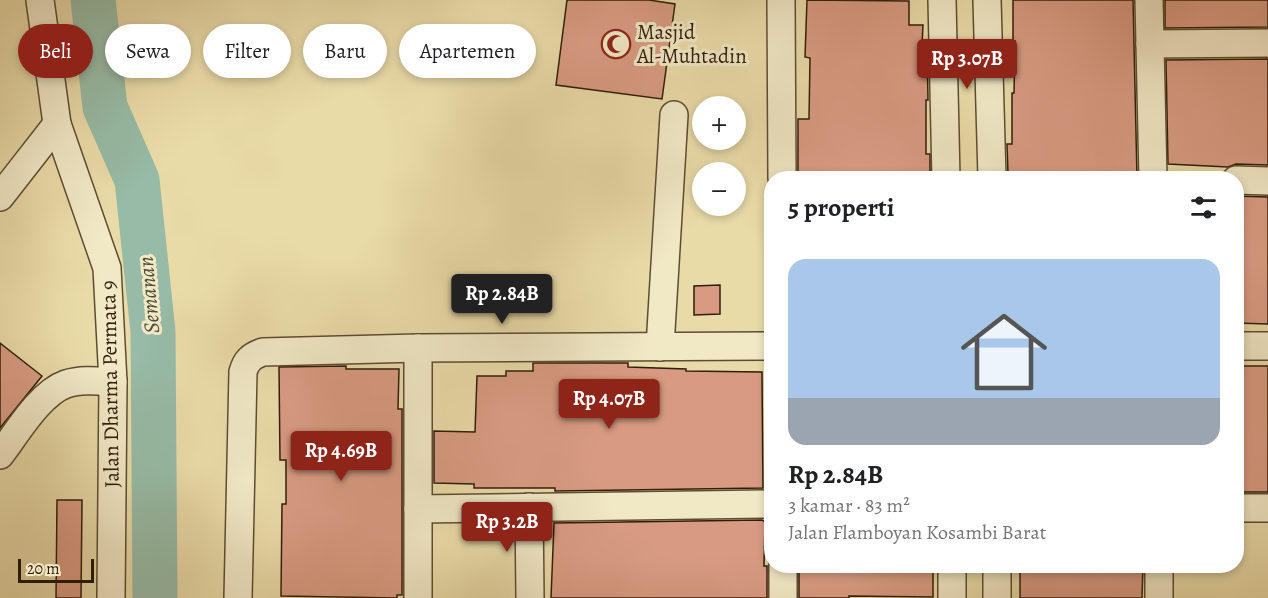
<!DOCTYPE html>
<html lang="id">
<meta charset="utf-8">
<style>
:root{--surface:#fff;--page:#f2f2f2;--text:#202124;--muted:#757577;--accent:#8f2418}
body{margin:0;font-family:Alegreya,serif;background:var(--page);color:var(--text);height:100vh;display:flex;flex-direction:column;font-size:22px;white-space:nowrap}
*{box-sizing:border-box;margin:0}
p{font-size:20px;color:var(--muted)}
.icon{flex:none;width:33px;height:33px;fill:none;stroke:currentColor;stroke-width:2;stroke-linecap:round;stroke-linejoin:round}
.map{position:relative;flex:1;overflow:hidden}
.details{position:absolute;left:764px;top:171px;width:480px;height:402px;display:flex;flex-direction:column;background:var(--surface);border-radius:24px;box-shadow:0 3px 9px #0003}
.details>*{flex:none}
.top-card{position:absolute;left:18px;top:24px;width:570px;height:54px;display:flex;gap:12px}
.buttons{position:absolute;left:692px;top:96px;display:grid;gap:12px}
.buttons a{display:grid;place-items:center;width:54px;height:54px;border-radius:50%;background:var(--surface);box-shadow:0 3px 9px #0003;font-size:30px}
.scale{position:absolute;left:18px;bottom:15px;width:76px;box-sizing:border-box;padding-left:6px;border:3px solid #301d0a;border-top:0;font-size:16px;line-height:21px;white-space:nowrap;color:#301d0a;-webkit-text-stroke:4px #f1e8c6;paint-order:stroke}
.price{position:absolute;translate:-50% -51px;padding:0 14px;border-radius:6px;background:var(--accent);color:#fff;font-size:20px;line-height:39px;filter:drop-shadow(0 2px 3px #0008)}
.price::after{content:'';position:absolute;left:50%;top:36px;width:18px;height:14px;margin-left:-9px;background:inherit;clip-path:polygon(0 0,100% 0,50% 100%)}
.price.on{background:#222;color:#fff}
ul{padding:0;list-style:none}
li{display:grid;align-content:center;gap:12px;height:318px;padding:0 24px}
li span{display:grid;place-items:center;height:186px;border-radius:18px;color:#555}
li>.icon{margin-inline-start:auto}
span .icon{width:108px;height:108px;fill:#fffc;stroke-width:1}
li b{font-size:26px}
h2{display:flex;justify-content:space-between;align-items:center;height:72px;padding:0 24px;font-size:26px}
.pill{padding:0 21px;border-radius:27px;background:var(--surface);box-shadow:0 3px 9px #0003;font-size:21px;line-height:54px}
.pill.on{background:var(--accent);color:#fff}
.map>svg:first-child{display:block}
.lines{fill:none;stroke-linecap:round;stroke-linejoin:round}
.river{stroke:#97bba6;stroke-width:45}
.building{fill:#d89b82;stroke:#301d0a;stroke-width:1.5}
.street-casing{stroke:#5e4c32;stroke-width:30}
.street{stroke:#f1e8c6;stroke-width:27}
.labels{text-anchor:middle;stroke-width:6;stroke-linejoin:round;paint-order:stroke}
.poi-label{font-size:21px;fill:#301d0a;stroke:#f1e8c6;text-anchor:start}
.street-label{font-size:21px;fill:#301d0a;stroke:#f1e8c6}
.water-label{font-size:22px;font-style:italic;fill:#4f4c39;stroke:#f1e8c6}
</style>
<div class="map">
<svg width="1268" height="598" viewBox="0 0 1268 598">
<rect width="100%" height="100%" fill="#e9dba8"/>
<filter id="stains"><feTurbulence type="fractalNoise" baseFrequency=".00333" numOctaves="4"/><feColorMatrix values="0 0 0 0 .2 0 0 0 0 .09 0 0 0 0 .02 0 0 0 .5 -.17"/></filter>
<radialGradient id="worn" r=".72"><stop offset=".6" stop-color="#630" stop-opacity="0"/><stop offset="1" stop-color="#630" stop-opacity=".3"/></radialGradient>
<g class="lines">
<polyline class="river" points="93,0 105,107 137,180 153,332 155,598"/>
</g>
<g class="building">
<polygon points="567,0 649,0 675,4 662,99 556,85"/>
<polygon points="807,0 909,1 909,25 923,25 922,46 927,46 928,100 926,100 926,154 930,154 930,178 798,176 798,119 809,119 810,58 805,57"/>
<polygon points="1013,0 1133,0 1137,178 1014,178 1014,173 1008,173 1007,144 1012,144 1012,93 1014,93 1015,41 1013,41"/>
<polygon points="1165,0 1268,0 1268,27 1165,28"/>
<polygon points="1268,59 1268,165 1236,164 1228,167 1168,164 1166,60"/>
<polygon points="1236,196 1268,197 1268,324 1236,323"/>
<polygon points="720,285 720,314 694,315 694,286"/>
<polygon points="0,343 42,376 0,428"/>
<polygon points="533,363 628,363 628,367 686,369 686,371 762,372 763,488 555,491 555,488 474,488 474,484 434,483 434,431 475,432 477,376 506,376 506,371 533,371"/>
<polygon points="346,366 346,369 399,369 398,409 402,409 402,595 397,595 397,598 281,596 282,504 286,504 286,460 280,460 279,367"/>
<rect x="1236" y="366" width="32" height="126"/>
<polygon points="57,500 82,500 81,598 56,598"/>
<polygon points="762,520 765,522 764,566 767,566 767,598 551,598 554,523"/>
<polygon points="799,566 933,566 933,597 849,596 849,598 799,598"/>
<polygon points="1020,566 1143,566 1142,598 1020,598"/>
</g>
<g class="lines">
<g class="street-casing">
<g id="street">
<polyline points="40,0 57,124 107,268 113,382 111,598"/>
<polyline points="781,0 782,178"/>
<polyline points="942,0 946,178"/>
<polyline points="987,0 992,178"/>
<polyline points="1149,0 1153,178"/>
<polyline points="1150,44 1268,43"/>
<polyline points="1236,180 1268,181"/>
<polyline points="0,197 57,124"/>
<polyline points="1236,346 1268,346"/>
<polyline points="660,347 674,115"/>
<polyline points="418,348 418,598"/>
<path d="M0 455C17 433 40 393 66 384 81 379 98 381 113 382"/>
<polyline points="529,507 530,598"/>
<polyline points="1236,508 1268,508"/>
<polyline points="418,509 771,504"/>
<polyline points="952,566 952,598"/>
<polyline points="997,566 997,598"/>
<polyline points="1159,566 1159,598"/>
<path d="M238 598 243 372C246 361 251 356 263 352L418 348 771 346"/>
<polyline points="783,598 783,566"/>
</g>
</g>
<use href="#street" class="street"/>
</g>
<defs>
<g id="mosque-ring" transform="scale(1.5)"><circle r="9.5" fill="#f1e8c6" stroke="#8f2418" stroke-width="1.5"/><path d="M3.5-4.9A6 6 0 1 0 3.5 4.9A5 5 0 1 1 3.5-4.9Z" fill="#8f2418"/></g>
</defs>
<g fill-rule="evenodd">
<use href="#mosque-ring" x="616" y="44"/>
</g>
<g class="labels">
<g class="poi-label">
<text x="637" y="39">Masjid<tspan x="637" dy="24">Al-Muhtadin</tspan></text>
</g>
<g class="street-label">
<text transform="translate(110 384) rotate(-91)" y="7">Jalan Dharma Permata 9</text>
</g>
<g class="water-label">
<text transform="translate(148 295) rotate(-95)" y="8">Semanan</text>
</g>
</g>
<rect width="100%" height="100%" filter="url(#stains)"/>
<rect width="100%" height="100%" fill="url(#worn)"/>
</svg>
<div class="buttons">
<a>+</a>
<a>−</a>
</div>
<div class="scale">20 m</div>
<b class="price" style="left:967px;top:90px">Rp 3.07B</b>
<b class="price on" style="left:502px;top:325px">Rp 2.84B</b>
<b class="price" style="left:609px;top:430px">Rp 4.07B</b>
<b class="price" style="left:341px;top:482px">Rp 4.69B</b>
<b class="price" style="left:507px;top:553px">Rp 3.2B</b>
<div class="top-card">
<a class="pill on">Beli</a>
<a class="pill">Sewa</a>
<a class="pill">Filter</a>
<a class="pill">Baru</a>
<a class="pill">Apartemen</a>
</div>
<section class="details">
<h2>5 properti<svg class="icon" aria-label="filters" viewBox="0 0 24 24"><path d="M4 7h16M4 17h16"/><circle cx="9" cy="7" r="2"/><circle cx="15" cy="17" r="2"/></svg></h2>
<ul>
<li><span style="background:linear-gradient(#a9c7e8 75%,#9aa5b1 0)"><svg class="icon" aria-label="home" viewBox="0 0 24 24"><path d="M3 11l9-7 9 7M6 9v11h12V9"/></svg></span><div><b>Rp 2.84B</b><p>3 kamar · 83 m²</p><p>Jalan Flamboyan Kosambi Barat</p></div></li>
</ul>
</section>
</div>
